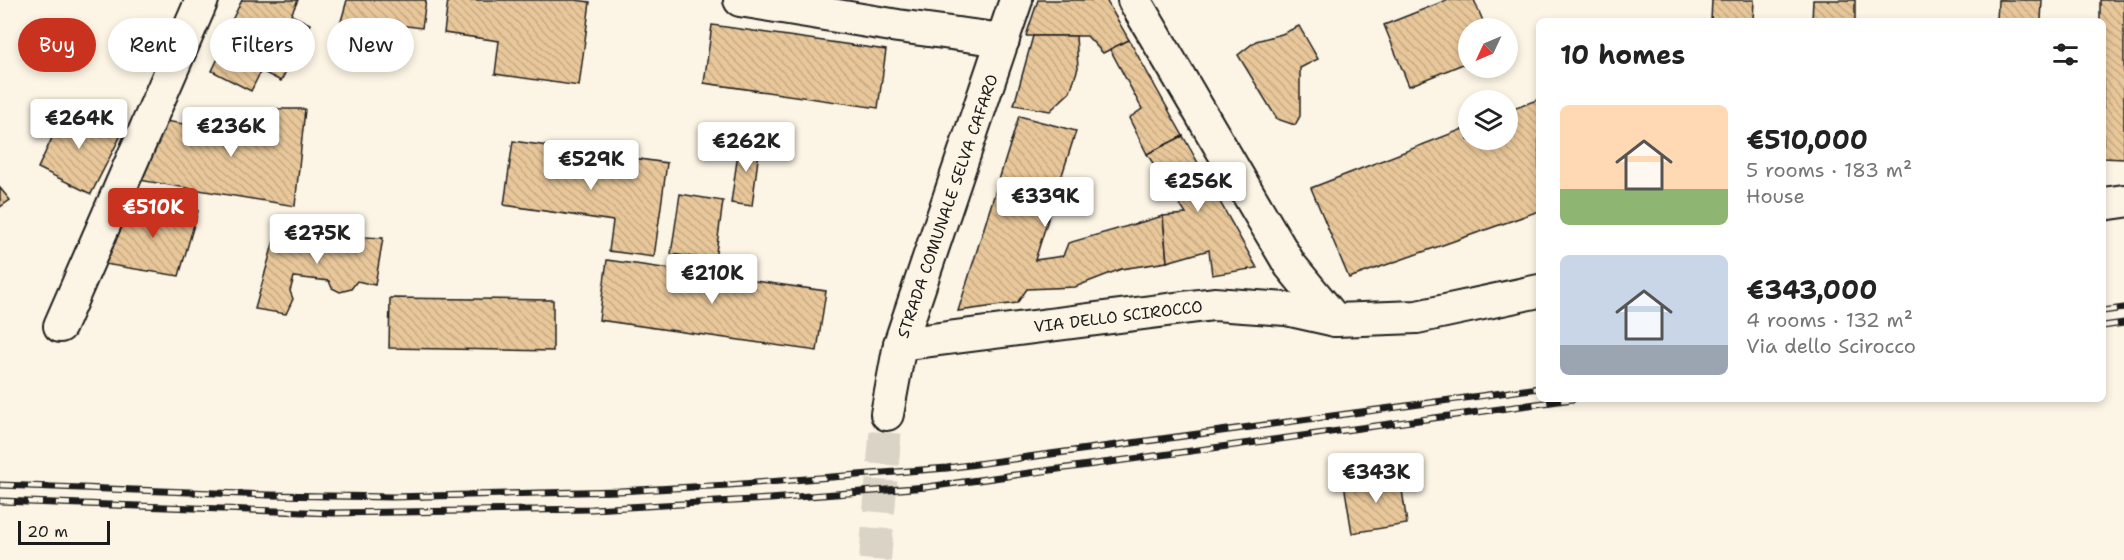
<!DOCTYPE html>
<meta charset="utf-8">
<style>
:root{--surface:#fff;--page:#f2f2f2;--text:#222;--muted:#767676;--accent:#c8321e}
body{margin:0;font-family:"Shantell Sans",sans-serif;background:var(--page);color:var(--text);height:100vh;display:flex;flex-direction:column;font-size:22px;white-space:nowrap}
*{box-sizing:border-box;margin:0}
p{font-size:20px;color:var(--muted)}
.icon{flex:none;width:33px;height:33px;fill:none;stroke:currentColor;stroke-width:2;stroke-linecap:round;stroke-linejoin:round}
.map{position:relative;flex:1;overflow:hidden}
.sheet{position:absolute;left:1536px;top:18px;width:570px;height:384px;display:flex;flex-direction:column;background:var(--surface);border-radius:9px;box-shadow:0 3px 9px #0003}
.sheet>*{flex:none}
.top-card{position:absolute;left:18px;top:18px;width:570px;height:54px;display:flex;gap:12px}
.needle{width:39px;rotate:226deg}
.tools{position:absolute;left:1458px;top:18px;display:grid;gap:12px}
.tools a{display:grid;place-items:center;width:60px;height:60px;border-radius:50%;background:var(--surface);box-shadow:0 3px 9px #0003;font-size:30px}
.scale{position:absolute;left:18px;bottom:15px;width:92px;box-sizing:border-box;padding-left:6px;border:3px solid #1c1c1c;border-top:0;font-size:16px;line-height:21px;white-space:nowrap;color:#1c1c1c;-webkit-text-stroke:4px #fcf5e5;paint-order:stroke}
.price{position:absolute;translate:-50% -51px;padding:0 14px;border-radius:6px;background:#fff;color:#222;font-size:20px;line-height:39px;filter:drop-shadow(0 2px 3px #0008)}
.price::after{content:'';position:absolute;left:50%;top:36px;width:18px;height:14px;margin-left:-9px;background:inherit;clip-path:polygon(0 0,100% 0,50% 100%)}
.price.active{background:var(--accent);color:#fff}
ul{padding:0;list-style:none}
li{display:flex;align-items:center;gap:18px;height:150px;padding:0 24px}
li span{display:grid;place-items:center;flex:none;width:168px;height:120px;border-radius:9px;color:#555}
li>.icon{margin-inline-start:auto}
span .icon{width:72px;height:72px;fill:#fffc;stroke-width:1}
li b{font-size:26px}
h2{display:flex;justify-content:space-between;align-items:center;height:72px;padding:0 24px;font-size:26px}
.tag{padding:0 21px;border-radius:27px;background:var(--surface);box-shadow:0 3px 9px #0003;font-size:21px;line-height:54px}
.tag.active{background:var(--accent);color:#fff}
.map>svg:first-child{display:block}
.building{fill:url(#building-back-hatch);stroke:#1c1c1c;stroke-width:1.5}
.lines{fill:none;stroke-linecap:round;stroke-linejoin:round}
.minor-tunnel{stroke:#dad4c7;stroke-width:32;stroke-dasharray:32 16;stroke-linecap:butt}
.minor-casing{stroke:#1c1c1c;stroke-width:36}
.minor{stroke:#fcf5e5;stroke-width:32}
.rail-casing{stroke:#1c1c1c;stroke-width:7}
.rail{stroke:#fcf5e5;stroke-width:4.5;stroke-dasharray:14;stroke-linecap:butt}
.labels{text-anchor:middle;stroke-width:6;stroke-linejoin:round;paint-order:stroke}
.street-label{font-size:16px;fill:#1c1c1c;stroke:#fcf5e5}
</style>
<div class="map">
<svg width="2124" height="560" viewBox="0 0 2124 560">
<defs>
<pattern id="building-back-hatch" width="6" height="6" patternUnits="userSpaceOnUse" patternTransform="scale(1.5)"><rect width="6" height="6" fill="#e8c79a"/><path d="M-1 5l2 2M0 0l6 6M5-1l2 2" fill="none" stroke="#c6aa84"/></pattern>
</defs>
<rect width="100%" height="100%" fill="#fcf5e5"/>
<filter id="ink" filterUnits="userSpaceOnUse"><feTurbulence type="fractalNoise" baseFrequency=".0167" numOctaves="2"/><feDisplacementMap in="SourceGraphic" scale="12" xChannelSelector="R" yChannelSelector="G"/><feConvolveMatrix kernelMatrix="1 2 1 2 8 2 1 2 1" color-interpolation-filters="sRGB"/></filter>
<g filter="url(#ink)">
<g class="building">
<polygon points="242,0 298,0 291,15 310,24 281,81 261,71 251,91 212,71 221,52 217,50"/>
<polygon points="347,0 426,0 422,28 392,24 387,61 334,46"/>
<polygon points="448,0 575,0 590,2 579,86 495,74 499,41 444,33"/>
<polygon points="1038,0 1106,0 1129,40 1103,53 1087,36 1026,36"/>
<polygon points="1447,0 1474,0 1486,28 1468,28 1468,62 1409,86 1384,25"/>
<polygon points="1712,0 1754,0 1753,21 1711,21"/>
<polygon points="1813,0 1855,0 1855,21 1812,21"/>
<polygon points="1998,0 2042,0 2041,21 1997,21"/>
<polygon points="2100,0 2124,0 2124,159 2103,158 2103,21 2100,21"/>
<polygon points="712,25 886,50 878,108 704,83"/>
<polygon points="1299,26 1318,59 1300,68 1300,116 1295,125 1277,119 1238,55 1256,41 1282,34"/>
<polygon points="1033,36 1076,36 1078,68 1070,92 1050,111 1014,105"/>
<polygon points="1129,40 1183,136 1147,154 1129,118 1142,109 1110,49"/>
<polygon points="1539,99 1539,211 1349,278 1311,188 1468,127 1468,140 1508,140 1508,111"/>
<polygon points="67,106 121,135 91,194 38,168"/>
<polygon points="267,109 305,109 295,206 139,180 159,120 253,135"/>
<polygon points="1019,116 1076,131 1035,260 1063,256 1068,243 1163,216 1167,262 1121,269 1075,287 1027,289 1017,303 958,311"/>
<polygon points="1183,136 1257,268 1212,275 1209,250 1167,262 1163,216 1186,214 1147,154"/>
<polygon points="740,139 760,143 752,206 731,203"/>
<polygon points="513,141 667,163 654,257 609,251 613,221 504,205"/>
<polygon points="0,188 10,200 0,207"/>
<polygon points="680,194 723,201 715,260 671,254"/>
<polygon points="131,202 198,211 179,276 104,264"/>
<polygon points="276,233 383,238 375,285 357,281 351,289 340,292 332,288 329,281 294,277 290,291 293,299 286,314 255,309"/>
<polygon points="607,260 826,291 817,351 599,320"/>
<polygon points="390,298 553,300 553,351 389,348"/>
<polygon points="1400,476 1407,524 1352,533 1344,484"/>
</g>
<g class="lines">
<polyline class="minor-tunnel" points="875,560 887,414"/>
<g class="minor-casing">
<g id="minor">
<polyline points="740,0 898,26 1003,40"/>
<polyline points="1134,0 1290,265 1335,320"/>
<polyline points="2103,204 2124,201"/>
<polyline points="60,326 202,0"/>
<polyline points="900,344 1214,304 1286,309 1335,320 1417,317 1539,291"/>
<polyline points="887,414 900,344 1016,0"/>
</g>
</g>
<use href="#minor" class="minor"/>
<g class="rail-casing">
<g id="rail">
<polyline points="2103,311 2124,308"/>
<polyline points="2103,326 2124,323"/>
<polyline points="0,485 269,495 392,497 619,491 729,485 947,468 1539,388"/>
<polyline points="0,501 332,513 592,509 770,499 927,487 1573,399"/>
</g>
</g>
<use href="#rail" class="rail"/>
</g>
</g>
<g class="labels">
<g class="street-label">
<text transform="translate(947 206) rotate(-71)" y="6">STRADA COMUNALE SELVA CAFARO</text>
<text transform="translate(1118 316) rotate(-7)" y="6">VIA DELLO SCIROCCO</text>
</g>
</g>
</svg>
<div class="tools">
<a><svg class="needle" viewBox="-14 -14 28 28"><path d="M0-13l5 13h-10z" fill="#e53935"/><path d="M0 13l5-13h-10z" fill="#767676"/></svg></a>
<a><svg class="icon" aria-label="layers" viewBox="0 0 24 24"><path d="M12 4l9 5-9 5-9-5zM3 14l9 5 9-5"/></svg></a>
</div>
<div class="scale">20 m</div>
<b class="price" style="left:79px;top:150px">€264K</b>
<b class="price" style="left:231px;top:158px">€236K</b>
<b class="price" style="left:746px;top:173px">€262K</b>
<b class="price" style="left:591px;top:191px">€529K</b>
<b class="price" style="left:1198px;top:213px">€256K</b>
<b class="price" style="left:1045px;top:228px">€339K</b>
<b class="price active" style="left:153px;top:239px">€510K</b>
<b class="price" style="left:317px;top:265px">€275K</b>
<b class="price" style="left:712px;top:305px">€210K</b>
<b class="price" style="left:1376px;top:504px">€343K</b>
<div class="top-card">
<a class="tag active">Buy</a>
<a class="tag">Rent</a>
<a class="tag">Filters</a>
<a class="tag">New</a>
</div>
<section class="sheet">
<h2>10 homes<svg class="icon" aria-label="filters" viewBox="0 0 24 24"><path d="M4 7h16M4 17h16"/><circle cx="9" cy="7" r="2"/><circle cx="15" cy="17" r="2"/></svg></h2>
<ul>
<li><span style="background:linear-gradient(#ffd9b3 70%,#8fb573 0)"><svg class="icon" aria-label="home" viewBox="0 0 24 24"><path d="M3 11l9-7 9 7M6 9v11h12V9"/></svg></span><div><b>€510,000</b><p>5 rooms · 183 m²</p><p>House</p></div></li>
<li><span style="background:linear-gradient(#c9d6e8 75%,#9aa5b1 0)"><svg class="icon" aria-label="home" viewBox="0 0 24 24"><path d="M3 11l9-7 9 7M6 9v11h12V9"/></svg></span><div><b>€343,000</b><p>4 rooms · 132 m²</p><p>Via dello Scirocco</p></div></li>
</ul>
</section>
</div>
